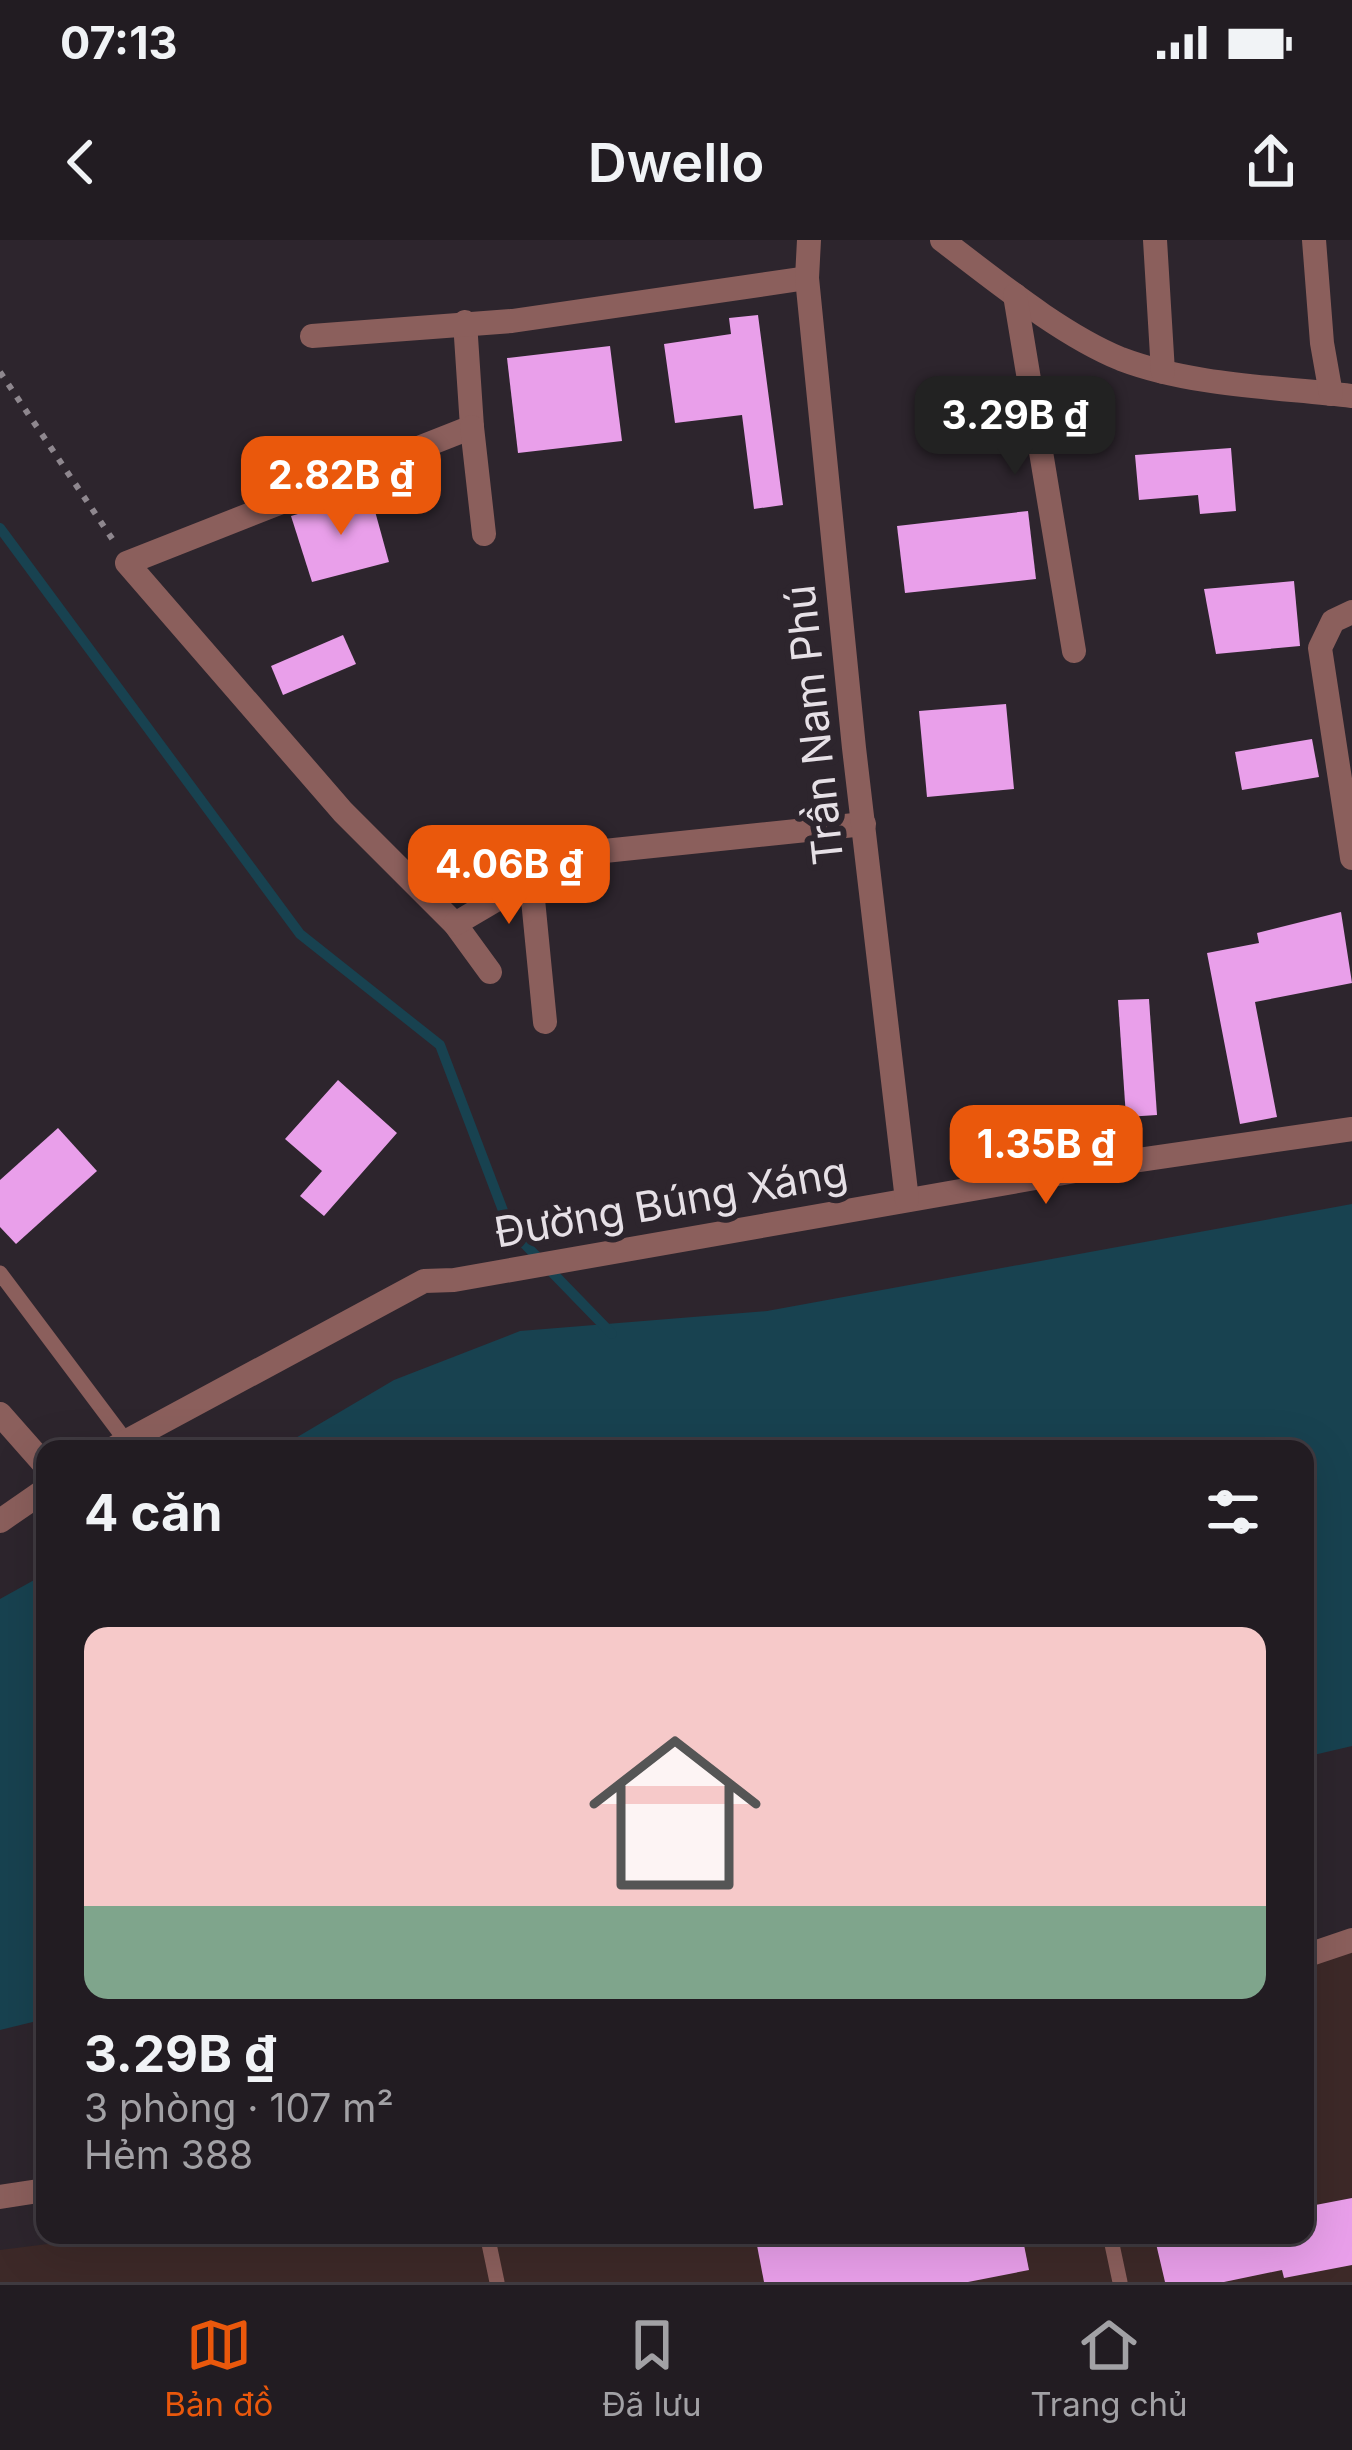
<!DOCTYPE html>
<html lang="vi">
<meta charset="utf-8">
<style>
:root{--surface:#221c22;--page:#2a252a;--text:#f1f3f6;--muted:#a2a1a5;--line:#3f3a40;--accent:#ea580c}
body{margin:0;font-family:Inter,sans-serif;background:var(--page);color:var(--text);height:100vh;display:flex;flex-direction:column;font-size:45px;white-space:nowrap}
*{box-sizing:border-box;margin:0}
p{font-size:39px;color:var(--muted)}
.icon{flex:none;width:66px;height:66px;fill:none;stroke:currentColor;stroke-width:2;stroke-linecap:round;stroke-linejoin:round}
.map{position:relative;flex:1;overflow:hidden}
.sheet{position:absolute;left:36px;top:1200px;width:1278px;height:804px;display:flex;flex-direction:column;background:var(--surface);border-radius:24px;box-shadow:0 12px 48px #0002,0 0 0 3px var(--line)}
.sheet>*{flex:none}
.price{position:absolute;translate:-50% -102px;padding:0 27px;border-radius:24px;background:var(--accent);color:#fff;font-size:39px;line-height:78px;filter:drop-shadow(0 3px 6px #0008)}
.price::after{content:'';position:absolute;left:50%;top:72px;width:36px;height:27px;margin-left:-18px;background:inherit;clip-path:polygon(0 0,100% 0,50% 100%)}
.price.selected{background:#222;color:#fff}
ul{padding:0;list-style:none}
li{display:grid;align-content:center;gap:24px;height:636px;padding:0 48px}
li span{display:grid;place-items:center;height:372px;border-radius:24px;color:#555}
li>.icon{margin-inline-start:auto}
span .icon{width:216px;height:216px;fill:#fffc;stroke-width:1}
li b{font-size:51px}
h2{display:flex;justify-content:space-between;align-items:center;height:144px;padding:0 48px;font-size:51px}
.status{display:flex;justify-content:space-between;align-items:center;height:84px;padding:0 60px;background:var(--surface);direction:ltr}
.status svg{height:33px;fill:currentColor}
header{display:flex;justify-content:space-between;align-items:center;height:156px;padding:0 48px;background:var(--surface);font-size:54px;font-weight:600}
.menu{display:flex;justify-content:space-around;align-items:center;height:168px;border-top:3px solid var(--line);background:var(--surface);font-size:33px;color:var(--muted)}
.menu a{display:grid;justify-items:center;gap:6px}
.menu .selected{color:var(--accent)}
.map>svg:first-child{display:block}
.education{fill:#3d2928}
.water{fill:#184250}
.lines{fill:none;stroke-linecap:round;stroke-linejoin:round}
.stream{stroke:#184250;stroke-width:10}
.building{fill:#e99fea}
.path{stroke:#8e878e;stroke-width:6;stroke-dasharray:6 9;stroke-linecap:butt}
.service{stroke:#8b5f5c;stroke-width:15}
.minor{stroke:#8b5f5c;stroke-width:24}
.tertiary{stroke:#8b5f5c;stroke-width:24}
.labels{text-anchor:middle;stroke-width:12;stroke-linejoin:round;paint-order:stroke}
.street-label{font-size:42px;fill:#e6e0e6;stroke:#2d252d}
</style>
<div class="status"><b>07:13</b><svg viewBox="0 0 49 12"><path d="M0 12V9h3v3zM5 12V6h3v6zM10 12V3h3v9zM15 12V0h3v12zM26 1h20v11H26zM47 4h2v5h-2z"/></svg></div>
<header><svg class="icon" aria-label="back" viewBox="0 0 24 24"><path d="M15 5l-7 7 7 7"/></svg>Dwello<svg class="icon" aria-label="share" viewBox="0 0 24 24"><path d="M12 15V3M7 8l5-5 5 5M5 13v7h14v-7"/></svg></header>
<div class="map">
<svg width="1352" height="2042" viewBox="0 0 1352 2042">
<rect width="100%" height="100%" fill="#2d252d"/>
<polygon class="education" points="1352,1692 1352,2042 0,2042 0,2010 119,1995 1305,1995 1305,1704"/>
<g class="water">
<polygon points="1352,964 1352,1506 1305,1517 1305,1209 277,1209 394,1140 520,1091 767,1071"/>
<polygon points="45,1334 45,1779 0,1790 0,1359"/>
</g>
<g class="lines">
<polyline class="stream" points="0,288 300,694 440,805 510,989 612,1094"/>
</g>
<g class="building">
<polygon points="758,75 783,265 754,269 742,175 675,183 664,104 731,94 729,78"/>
<polygon points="610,106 622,201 518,213 507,118"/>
<polygon points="1231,208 1236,271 1200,274 1198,255 1139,260 1135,215"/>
<polygon points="370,253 389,322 312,342 291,276"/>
<polygon points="1028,271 1036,339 905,353 897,286"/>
<polygon points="1294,341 1300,406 1216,414 1204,349"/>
<polygon points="343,395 356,424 283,455 271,426"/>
<polygon points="1006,464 1014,549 927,557 919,471"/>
<polygon points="1312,499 1319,537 1242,550 1235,512"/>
<polygon points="1341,672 1352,743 1255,762 1277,877 1240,884 1207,713 1259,703 1257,693"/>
<polygon points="1149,759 1157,875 1126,877 1118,760"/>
<polygon points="338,840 397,893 324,976 300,956 322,931 285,899"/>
<polygon points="58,888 97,931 16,1004 0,987 0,940"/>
<polygon points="1352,1958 1352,2025 1284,2038 1282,2030 1224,2042 1165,2042 1154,1995 1305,1995 1305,1967"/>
<polygon points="755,1995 1022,1995 1029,2030 968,2042 764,2042"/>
</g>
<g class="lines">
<polyline class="path" points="0,132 113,300"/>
<g class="service">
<polyline points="0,1033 126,1201"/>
<polyline points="1110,1995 1120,2042"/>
<polyline points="488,1999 497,2042"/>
</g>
<g class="minor">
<path d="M942 0C995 40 1060 94 1121 119 1192 146 1277 147 1352 156"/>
<polyline points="1155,0 1163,132"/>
<polyline points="1314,0 1322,103 1331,154"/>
<polyline points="1015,55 1074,411"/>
<polyline points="465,82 472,187 127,323 343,572 455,684 490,732"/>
<polyline points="312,96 512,81 807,38"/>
<polyline points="472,187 484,294"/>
<polyline points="1352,372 1333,381 1320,408 1352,618"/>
<polyline points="455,684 531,639"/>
<polyline points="545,782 530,629 537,618 864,584"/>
<polyline points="0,1174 45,1225"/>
<polyline points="112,1209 424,1041 454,1040 1132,921 1352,889"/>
<polyline points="0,1281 45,1250"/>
<polyline points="1305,1716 1352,1700"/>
<polyline points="0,1957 45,1950"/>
</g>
<polyline class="tertiary" points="809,0 807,38 854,508 907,960"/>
</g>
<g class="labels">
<g class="street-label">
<text transform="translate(814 485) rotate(-96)" y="15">Trần Nam Phú</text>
<text transform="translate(671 962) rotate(-10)" y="15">Đường Búng Xáng</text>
</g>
</g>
</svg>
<b class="price selected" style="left:1015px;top:238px">3.29B ₫</b>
<b class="price" style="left:341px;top:298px">2.82B ₫</b>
<b class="price" style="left:509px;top:687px">4.06B ₫</b>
<b class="price" style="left:1046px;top:967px">1.35B ₫</b>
<section class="sheet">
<h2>4 căn<svg class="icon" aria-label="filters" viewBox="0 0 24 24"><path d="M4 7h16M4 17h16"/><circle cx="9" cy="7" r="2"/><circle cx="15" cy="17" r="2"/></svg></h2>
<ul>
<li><span style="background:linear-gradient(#f6c9c9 75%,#7fa58c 0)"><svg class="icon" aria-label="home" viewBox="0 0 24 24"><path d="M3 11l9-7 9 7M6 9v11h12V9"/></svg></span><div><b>3.29B ₫</b><p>3 phòng · 107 m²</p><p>Hẻm 388</p></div></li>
</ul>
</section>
</div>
<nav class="menu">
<a class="selected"><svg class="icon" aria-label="map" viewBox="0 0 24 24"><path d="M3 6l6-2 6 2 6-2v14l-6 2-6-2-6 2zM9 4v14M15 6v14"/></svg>Bản đồ</a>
<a><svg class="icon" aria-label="saved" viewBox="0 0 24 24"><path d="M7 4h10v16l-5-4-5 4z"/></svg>Đã lưu</a>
<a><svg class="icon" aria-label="home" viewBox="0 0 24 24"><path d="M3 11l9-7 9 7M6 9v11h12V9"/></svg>Trang chủ</a>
</nav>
